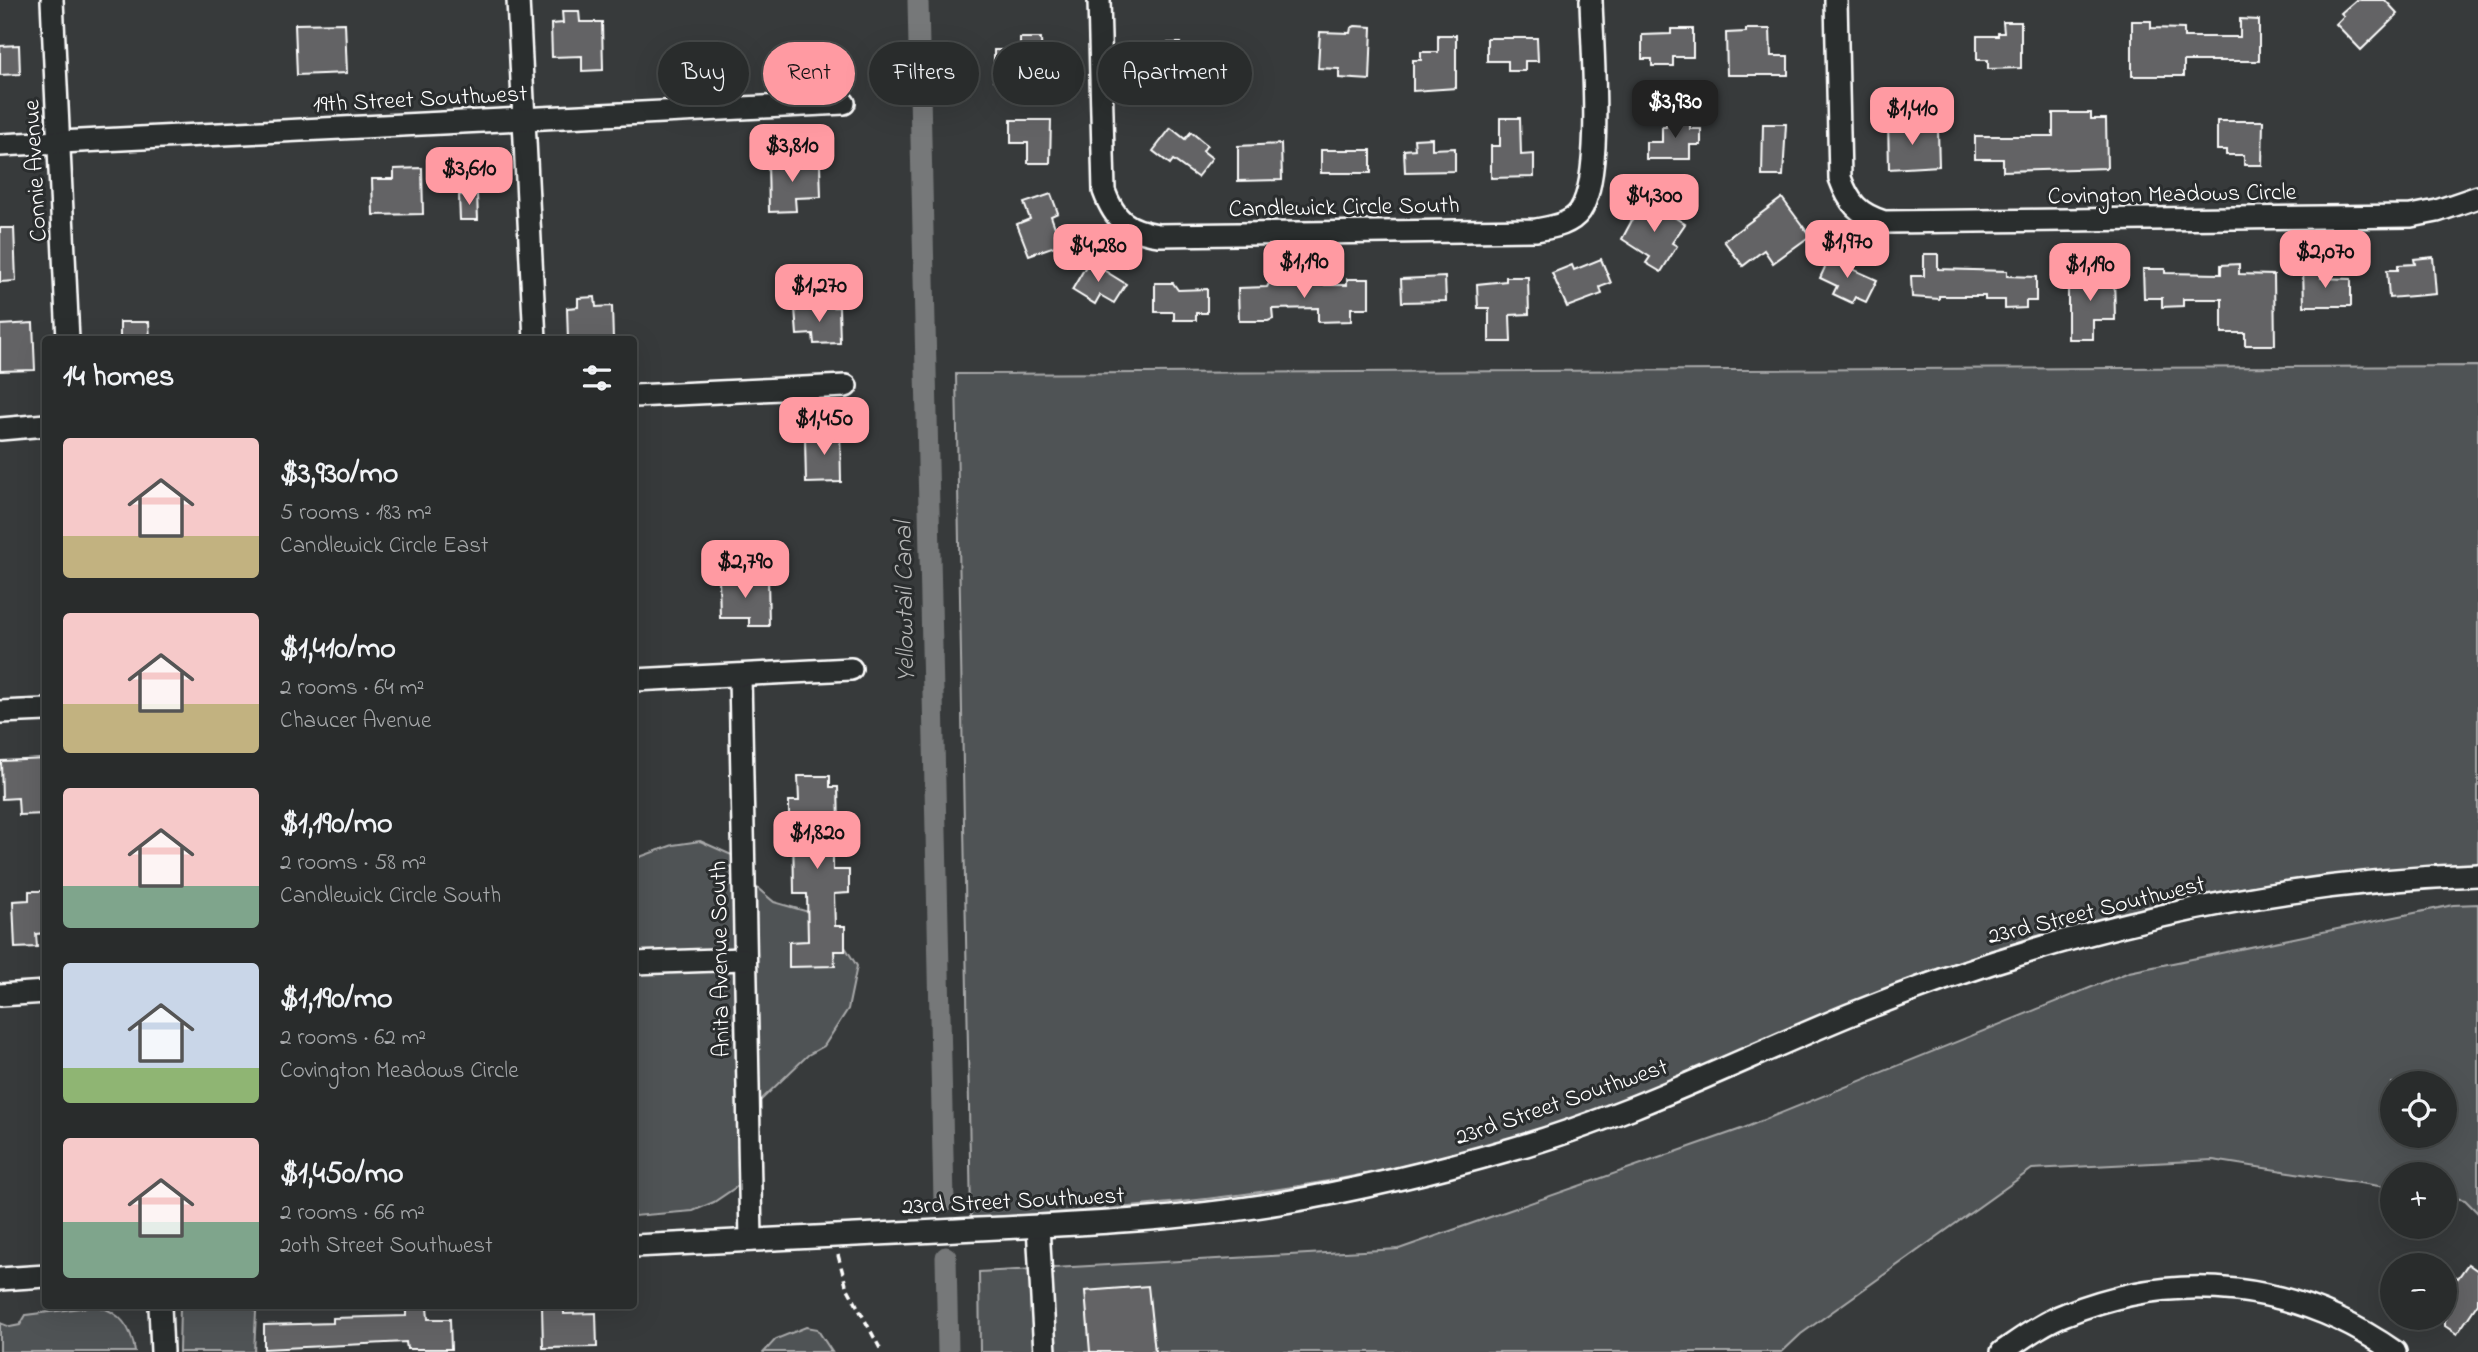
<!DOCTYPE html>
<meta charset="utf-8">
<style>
:root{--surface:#292c2c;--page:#313434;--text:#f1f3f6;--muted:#a5a7a9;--line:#454848;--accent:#ff9aa2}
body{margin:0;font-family:"Indie Flower",sans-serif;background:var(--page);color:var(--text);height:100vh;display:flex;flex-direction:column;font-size:26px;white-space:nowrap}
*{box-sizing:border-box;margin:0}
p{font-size:23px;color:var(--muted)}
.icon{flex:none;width:38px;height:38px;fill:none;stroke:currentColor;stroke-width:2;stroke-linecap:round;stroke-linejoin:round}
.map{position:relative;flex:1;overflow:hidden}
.panel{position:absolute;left:42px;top:336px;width:595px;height:973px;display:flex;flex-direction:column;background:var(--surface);border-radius:7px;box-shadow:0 7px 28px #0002,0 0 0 2px var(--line)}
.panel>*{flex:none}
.hud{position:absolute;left:658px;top:42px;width:665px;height:63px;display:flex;gap:14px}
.fabs{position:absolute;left:2380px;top:1071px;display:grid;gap:14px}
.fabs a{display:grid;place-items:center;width:77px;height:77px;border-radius:50%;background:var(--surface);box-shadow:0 7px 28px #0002,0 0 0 2px var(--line);font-size:35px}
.price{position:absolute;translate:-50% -60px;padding:0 16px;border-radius:14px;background:var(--accent);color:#111;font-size:23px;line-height:46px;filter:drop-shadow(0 2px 4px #0008)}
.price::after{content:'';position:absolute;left:50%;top:42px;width:21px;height:16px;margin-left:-10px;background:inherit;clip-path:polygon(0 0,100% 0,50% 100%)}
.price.on{background:#222;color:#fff}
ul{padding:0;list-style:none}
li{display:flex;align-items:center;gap:21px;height:175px;padding:0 21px}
li span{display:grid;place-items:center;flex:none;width:196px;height:140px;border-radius:7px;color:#555}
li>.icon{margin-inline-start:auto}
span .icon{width:84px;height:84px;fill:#fffc;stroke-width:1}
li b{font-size:30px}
h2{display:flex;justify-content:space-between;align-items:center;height:84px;padding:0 21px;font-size:30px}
.chip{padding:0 24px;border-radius:32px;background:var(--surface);box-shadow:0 7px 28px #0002,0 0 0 2px var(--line);font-size:24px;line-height:63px}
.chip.on{background:var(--accent);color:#111}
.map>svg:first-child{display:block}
.green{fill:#505354;stroke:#a8a9aa;stroke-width:2;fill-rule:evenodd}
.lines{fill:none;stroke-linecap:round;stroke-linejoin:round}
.canal{stroke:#767879;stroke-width:21}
.building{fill:#636465;stroke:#fff;stroke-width:2}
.minor-casing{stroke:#fff;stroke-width:26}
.path{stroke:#fff;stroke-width:3.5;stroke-dasharray:7 5;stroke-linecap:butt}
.minor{stroke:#2a2d2e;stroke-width:21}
.labels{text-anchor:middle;stroke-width:6;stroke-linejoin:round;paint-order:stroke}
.street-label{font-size:24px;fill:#fff;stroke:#2a2d2e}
.water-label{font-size:26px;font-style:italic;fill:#b4b5b5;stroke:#2a2d2e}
</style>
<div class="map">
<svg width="2478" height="1352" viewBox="0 0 2478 1352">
<rect width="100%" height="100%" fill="#373a3b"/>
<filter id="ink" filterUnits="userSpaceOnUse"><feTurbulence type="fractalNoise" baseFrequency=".0143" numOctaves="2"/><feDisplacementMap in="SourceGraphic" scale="14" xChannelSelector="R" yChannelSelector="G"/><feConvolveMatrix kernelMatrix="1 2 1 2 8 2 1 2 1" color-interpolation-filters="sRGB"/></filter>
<g filter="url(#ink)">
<g class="green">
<path d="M2478 366V864C2293 870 2108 907 1934 970 1804 1017 1681 1082 1549 1126 1361 1188 1168 1208 971 1218L956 374Z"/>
<polygon points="700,841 734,856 749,881 774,902 826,917 857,966 848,1009 824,1046 808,1055 760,1101 754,1153 745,1181 714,1202 693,1211 634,1216 634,859 673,845"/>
<path d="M2478 904V1213L2465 1200 2445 1196V1174H2392V1188L2213 1160 2032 1169 1801 1334 1782 1352H980L979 1272 1399 1249 1744 1128 2129 972 2453 905ZM2392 1083H2445V1136H2392Z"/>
<path d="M96 1306C121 1312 132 1328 135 1352H0V1323L10 1327 20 1325 26 1315Z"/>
<polygon points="180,1306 253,1306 256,1312 254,1352 179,1352"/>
<polygon points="806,1327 817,1329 832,1352 764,1352 776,1339"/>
</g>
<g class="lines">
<g class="canal">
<polyline points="918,0 944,1202"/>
<polyline points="946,1257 948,1352"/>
</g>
</g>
<g class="building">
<polygon points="2356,0 2385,0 2398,14 2361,50 2336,24 2344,16 2341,13"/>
<polygon points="562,11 579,11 580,22 602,22 603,70 582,71 582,56 552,57 551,24 563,23"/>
<polygon points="2240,19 2259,20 2259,61 2184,61 2184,76 2132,76 2132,21 2151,21 2151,28 2184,29 2184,37 2240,37"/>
<polygon points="2003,22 2021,22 2021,68 1988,69 1988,60 1977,60 1977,36 1998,36 1998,33 2004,33"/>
<polygon points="345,23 347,73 297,75 295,24"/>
<polygon points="1355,26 1372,27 1370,80 1339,78 1339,69 1318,68 1320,32 1350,33 1351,28"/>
<polygon points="1671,29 1693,29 1693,57 1673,57 1673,66 1652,66 1652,59 1642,59 1642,35 1671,34"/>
<polygon points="1746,29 1770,29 1771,56 1788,56 1788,75 1727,75 1726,33 1746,32"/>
<polygon points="1438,35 1456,35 1456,88 1413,91 1413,60 1421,60 1421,52 1438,52"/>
<polygon points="1020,38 1041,38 1042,70 1049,70 1049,91 1021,91 1021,80 994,80 994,50 1020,50"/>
<polygon points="1487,38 1537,38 1538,61 1525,61 1525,71 1508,71 1508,61 1487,61"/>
<polygon points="1156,43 1180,43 1180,52 1190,52 1190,77 1178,77 1178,95 1150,95 1150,73 1155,73"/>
<polygon points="19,45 20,74 0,75 0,46"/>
<polygon points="2053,113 2091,113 2091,119 2106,119 2107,168 2003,171 2003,159 1975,159 1975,136 2053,136"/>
<polygon points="1690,116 1690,129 1701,129 1701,145 1690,145 1690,159 1646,159 1646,142 1662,142 1662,127 1666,127 1666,117"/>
<polygon points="1500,118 1520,118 1521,155 1534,154 1534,177 1491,178 1491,146 1500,146"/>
<polygon points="1011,120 1051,120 1050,163 1028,163 1028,143 1011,143"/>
<polygon points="1888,120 1910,120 1910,131 1938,131 1939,166 1889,169"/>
<polygon points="2217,121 2263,121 2262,165 2244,165 2244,155 2226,155 2226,150 2217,150"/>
<polygon points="1763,124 1786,124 1783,176 1762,176"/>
<polygon points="1171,128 1185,139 1191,132 1207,145 1203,151 1212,158 1197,177 1173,160 1170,164 1153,151"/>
<polygon points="1432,138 1432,149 1455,148 1455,171 1405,172 1404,150 1415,149 1414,139"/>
<polygon points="1281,144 1282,180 1238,181 1238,146"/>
<rect x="1321" y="150" width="50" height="23"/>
<polygon points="797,160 797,166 820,165 821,197 795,198 796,211 769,212 768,161"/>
<polygon points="422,168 423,214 373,215 372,179 394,179 394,169"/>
<polygon points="477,194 478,220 460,220 459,195"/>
<polygon points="1051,194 1058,213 1051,216 1061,244 1029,255 1017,224 1030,219 1024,203"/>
<polygon points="1644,198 1685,224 1672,243 1677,246 1661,272 1646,263 1650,257 1622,239"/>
<polygon points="1782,198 1810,236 1773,263 1764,250 1743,266 1724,241"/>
<polygon points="0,228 14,228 16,281 0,282"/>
<polygon points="1832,252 1849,260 1850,268 1877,280 1866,302 1855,297 1852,303 1833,294 1837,286 1820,278"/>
<polygon points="1924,254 1938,254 1938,269 2007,271 2007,276 2036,277 2036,301 2026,301 2026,308 2005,309 2005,300 1985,300 1985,296 1939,296 1939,299 1912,297 1911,276 1924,276"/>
<polygon points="2433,257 2436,294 2389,298 2387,270 2398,270 2398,265 2415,264 2414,259"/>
<polygon points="1601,259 1611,283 1600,287 1602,294 1567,307 1552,273 1572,265 1574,270"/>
<polygon points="1089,261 1126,284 1114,303 1100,295 1095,304 1072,290"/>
<polygon points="2239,264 2239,274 2274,275 2275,345 2245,345 2245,333 2222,333 2222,299 2183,299 2183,306 2162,307 2162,298 2144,298 2143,269 2165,269 2165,273 2221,274 2221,265"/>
<polygon points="2321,267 2321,278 2351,279 2351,306 2304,306 2303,268"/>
<polygon points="2114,270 2115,320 2093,320 2093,339 2068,339 2068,281 2072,281 2072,276 2096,276 2095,271"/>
<polygon points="1445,277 1446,301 1402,302 1401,279"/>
<polygon points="1506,277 1528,277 1529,314 1510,315 1511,342 1489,342 1489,308 1478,308 1477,284 1506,281"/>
<polygon points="1347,279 1369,279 1369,308 1351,308 1351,321 1318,322 1318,308 1272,309 1273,319 1268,321 1239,321 1238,288 1267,287 1271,280 1290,280 1290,285 1347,285"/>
<polygon points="1155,283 1173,283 1178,290 1207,289 1207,313 1196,313 1196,320 1174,320 1174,312 1155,312"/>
<polygon points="595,297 596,307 612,306 613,340 568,340 567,308 578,307 578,298"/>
<polygon points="839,307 840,343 814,344 813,334 797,335 795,308"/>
<polygon points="120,322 149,322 150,340 120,340"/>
<polygon points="33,323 35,370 0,371 0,325"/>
<polygon points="840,427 841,482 806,483 805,437 818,437 818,428"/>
<polygon points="768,577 769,626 749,626 749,618 720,618 719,578"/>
<polygon points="46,759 46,814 19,815 18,798 2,799 1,761"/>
<polygon points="798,776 830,776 830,787 838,787 839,824 833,824 833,870 849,870 849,893 834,894 835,926 845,926 845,951 834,951 835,966 789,967 789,942 808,941 807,894 794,894 793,824 789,825 789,801 799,801"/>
<polygon points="29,891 46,891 46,933 36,934 37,947 15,948 13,901 29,900"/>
<polygon points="2468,1264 2478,1271 2478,1303 2457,1334 2445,1326 2445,1269 2458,1278"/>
<polygon points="1148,1286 1155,1352 1090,1352 1085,1291"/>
<polygon points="406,1306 427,1306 428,1319 450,1319 451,1349 407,1349 406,1342 264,1349 264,1325 333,1323 333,1318 406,1316"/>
<polygon points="542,1306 564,1306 564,1314 596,1313 597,1347 543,1348"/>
</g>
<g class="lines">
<g class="minor-casing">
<g id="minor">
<polyline points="52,0 68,340"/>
<polyline points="518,0 535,340"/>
<path d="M1099 0 1104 191C1115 221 1127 230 1158 235L1536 230C1552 227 1570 225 1580 211 1604 175 1592 47 1591 0"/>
<path d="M1836 0 1840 178C1849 203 1858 214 1884 222L2411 216 2437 211 2478 197"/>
<polyline points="0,145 844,103"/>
<polyline points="634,396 846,386"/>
<polyline points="0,429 46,425"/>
<polyline points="740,676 751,1240"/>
<polyline points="634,680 851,669"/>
<polyline points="0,712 46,710"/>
<polyline points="634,963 744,959"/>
<polyline points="0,995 46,992"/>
<polyline points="1038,1226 1045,1352"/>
<path d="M634 1246C741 1241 849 1235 957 1230 1065 1225 1173 1221 1280 1203 1358 1190 1436 1171 1512 1149 1629 1116 1737 1061 1849 1015 2049 934 2262 882 2478 875"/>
<polyline points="0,1279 46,1276"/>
<polyline points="160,1306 162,1352"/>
<path d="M2002 1352C2021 1339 2044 1322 2066 1314 2179 1269 2295 1282 2395 1352"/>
</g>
</g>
<polyline class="path" points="838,1255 846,1285 882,1352"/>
<use href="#minor" class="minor"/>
</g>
</g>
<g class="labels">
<g class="street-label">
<text transform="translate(420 98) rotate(-3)" y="8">19th Street Southwest</text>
<text transform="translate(34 171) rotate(-93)" y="8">Connie Avenue</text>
<text transform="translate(2172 193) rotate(-1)" y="8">Covington Meadows Circle</text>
<text transform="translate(1344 206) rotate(-1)" y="8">Candlewick Circle South</text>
<text transform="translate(2096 909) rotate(-14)" y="8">23rd Street Southwest</text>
<text transform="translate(719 959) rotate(-91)" y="8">Anita Avenue South</text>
<text transform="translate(1561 1101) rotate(-19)" y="8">23rd Street Southwest</text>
<text transform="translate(1013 1200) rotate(-3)" y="8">23rd Street Southwest</text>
</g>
<g class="water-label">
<text transform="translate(903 602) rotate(-91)" y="9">Yellowtail Canal</text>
</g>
</g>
</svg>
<div class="fabs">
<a><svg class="icon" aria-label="locate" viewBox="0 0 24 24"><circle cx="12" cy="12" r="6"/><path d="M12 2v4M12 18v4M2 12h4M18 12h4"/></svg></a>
<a>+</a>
<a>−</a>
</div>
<b class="price on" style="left:1675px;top:140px">$3,930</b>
<b class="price" style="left:1912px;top:147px">$1,410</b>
<b class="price" style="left:792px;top:184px">$3,810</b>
<b class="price" style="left:469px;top:207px">$3,610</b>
<b class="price" style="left:1654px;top:234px">$4,300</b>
<b class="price" style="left:1847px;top:280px">$1,970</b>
<b class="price" style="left:1098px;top:284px">$4,280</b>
<b class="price" style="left:2325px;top:290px">$2,070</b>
<b class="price" style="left:1304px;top:300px">$1,190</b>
<b class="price" style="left:2090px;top:303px">$1,190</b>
<b class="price" style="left:819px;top:324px">$1,270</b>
<b class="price" style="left:824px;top:457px">$1,450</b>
<b class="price" style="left:745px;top:600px">$2,790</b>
<b class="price" style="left:817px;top:871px">$1,820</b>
<div class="hud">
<a class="chip">Buy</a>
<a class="chip on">Rent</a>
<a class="chip">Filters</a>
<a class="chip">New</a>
<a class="chip">Apartment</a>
</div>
<section class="panel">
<h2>14 homes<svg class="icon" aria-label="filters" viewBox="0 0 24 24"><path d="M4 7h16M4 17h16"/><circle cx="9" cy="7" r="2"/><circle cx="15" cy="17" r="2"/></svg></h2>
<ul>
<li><span style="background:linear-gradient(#f6c9c9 70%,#c2b280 0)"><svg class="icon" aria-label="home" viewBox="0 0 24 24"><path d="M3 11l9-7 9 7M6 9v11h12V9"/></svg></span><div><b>$3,930/mo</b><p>5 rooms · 183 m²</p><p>Candlewick Circle East</p></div></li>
<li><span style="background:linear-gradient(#f6c9c9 65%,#c2b280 0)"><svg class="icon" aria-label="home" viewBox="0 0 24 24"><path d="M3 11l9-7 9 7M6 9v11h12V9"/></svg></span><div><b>$1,410/mo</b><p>2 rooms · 64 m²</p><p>Chaucer Avenue</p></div></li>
<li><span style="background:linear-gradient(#f6c9c9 70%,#7fa58c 0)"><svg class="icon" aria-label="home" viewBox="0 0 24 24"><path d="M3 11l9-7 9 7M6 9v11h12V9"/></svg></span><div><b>$1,190/mo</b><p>2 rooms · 58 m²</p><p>Candlewick Circle South</p></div></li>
<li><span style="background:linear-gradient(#c9d6e8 75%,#8fb573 0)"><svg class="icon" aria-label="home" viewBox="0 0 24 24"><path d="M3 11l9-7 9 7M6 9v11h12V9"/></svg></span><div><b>$1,190/mo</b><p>2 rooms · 62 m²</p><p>Covington Meadows Circle</p></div></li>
<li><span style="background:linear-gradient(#f6c9c9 60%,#7fa58c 0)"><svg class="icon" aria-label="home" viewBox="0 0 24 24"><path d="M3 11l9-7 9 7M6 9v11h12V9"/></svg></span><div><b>$1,450/mo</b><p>2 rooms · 66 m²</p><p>20th Street Southwest</p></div></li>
</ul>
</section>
</div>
